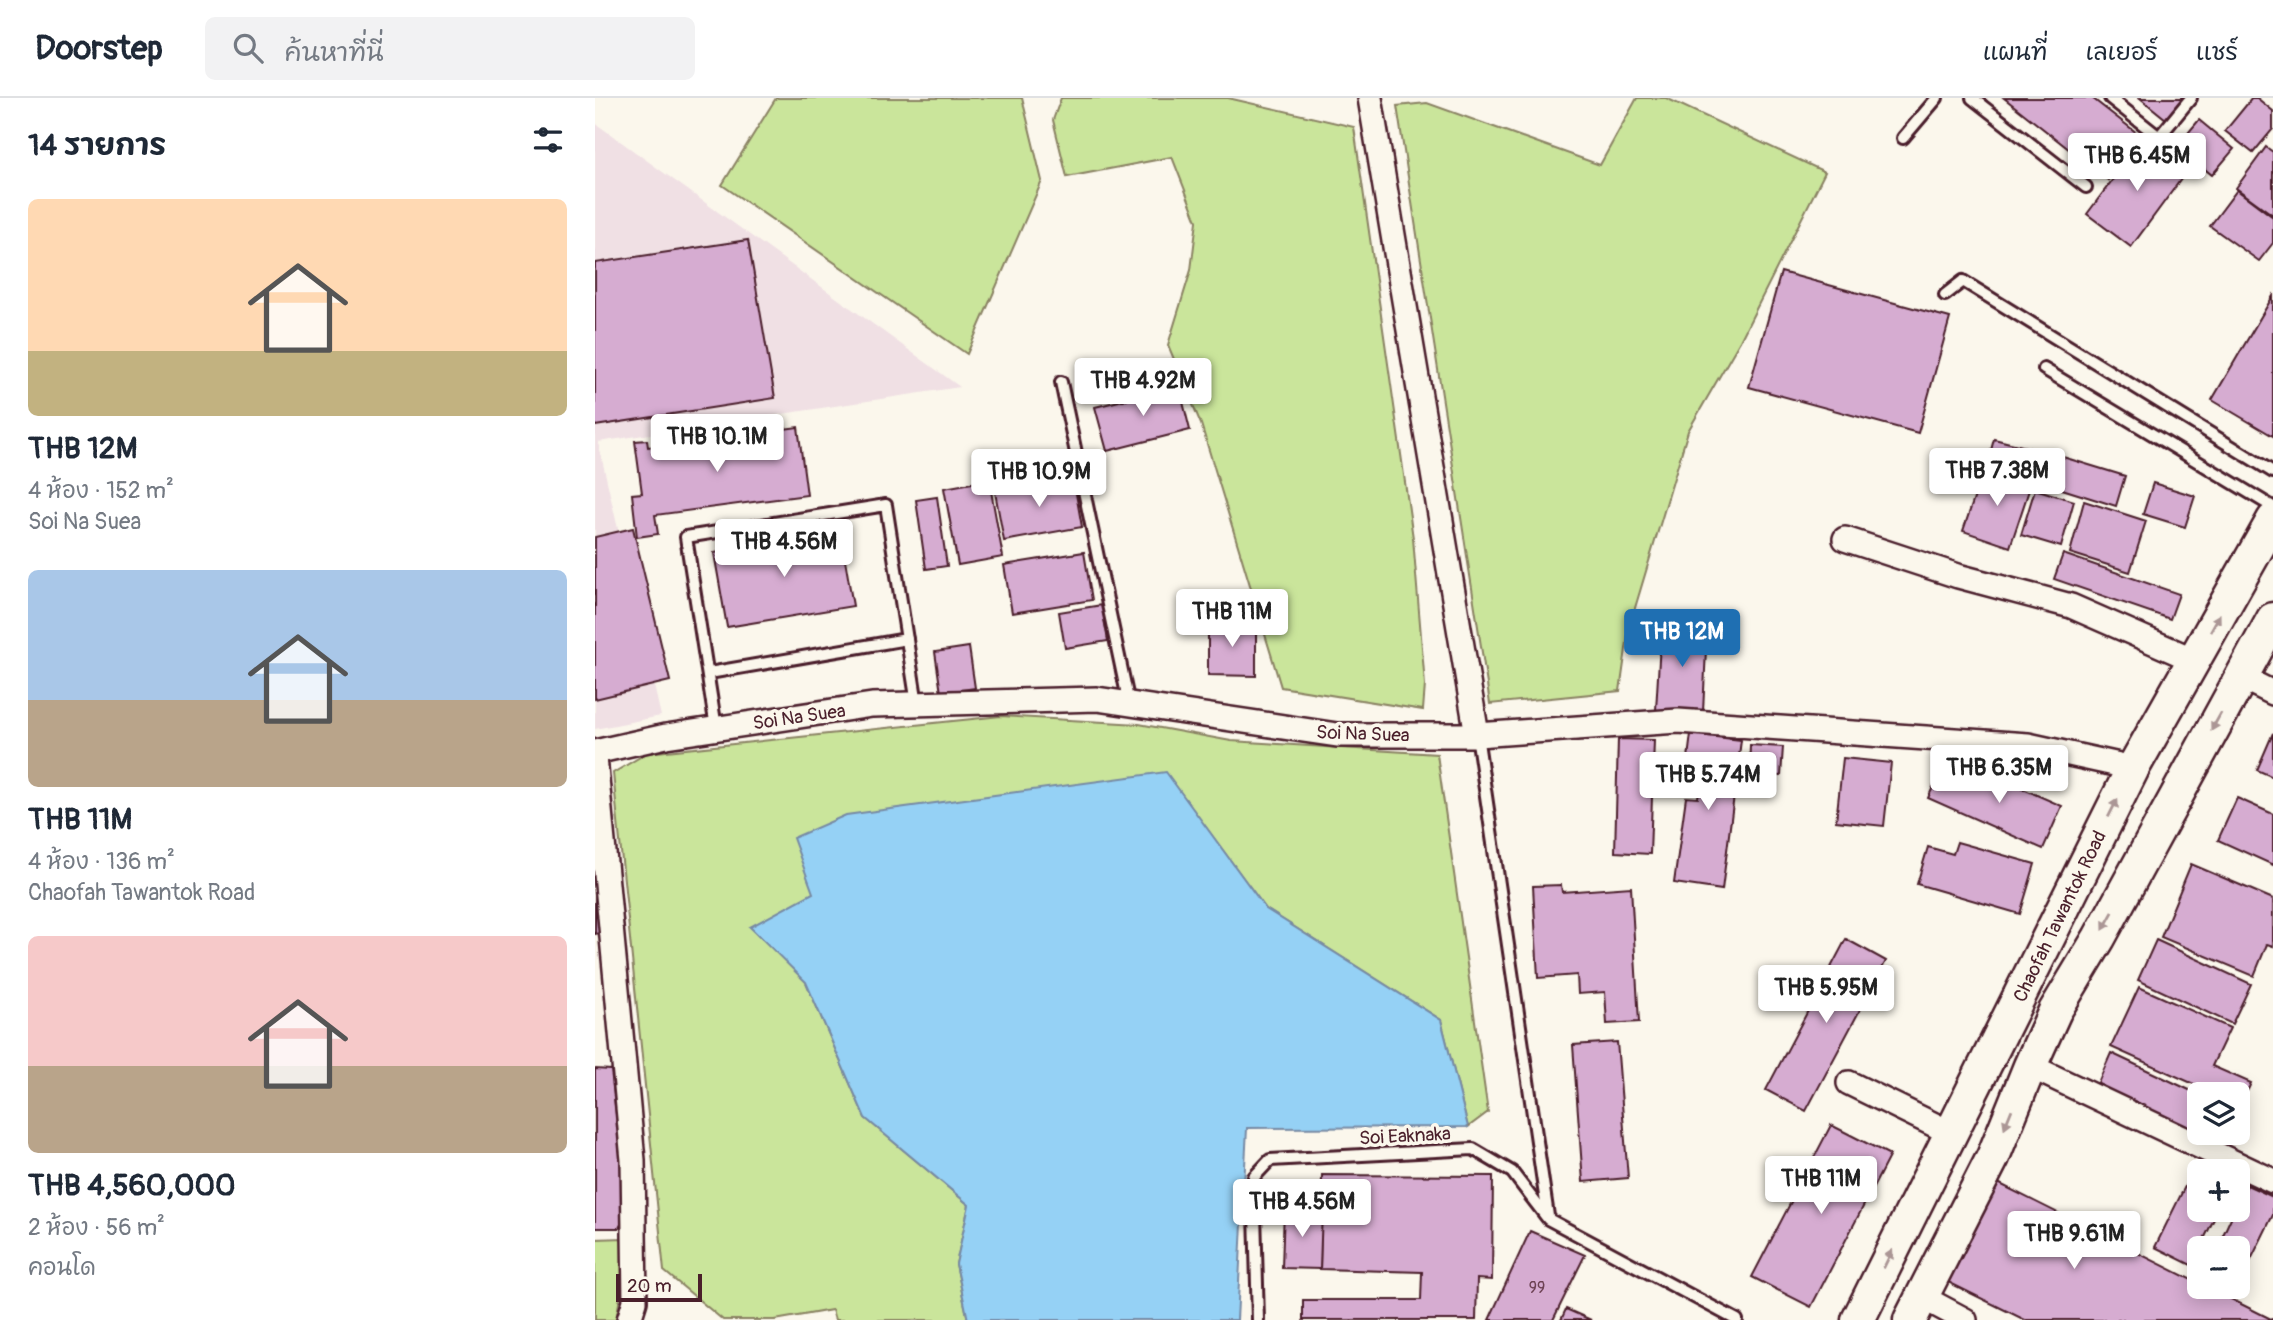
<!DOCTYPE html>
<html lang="th">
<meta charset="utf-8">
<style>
:root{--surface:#fff;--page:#f2f2f3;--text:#1f2937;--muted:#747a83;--line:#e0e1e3;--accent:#1f6fb2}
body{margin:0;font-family:Pangolin,"Playpen Sans Thai",sans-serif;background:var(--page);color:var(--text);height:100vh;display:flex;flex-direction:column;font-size:26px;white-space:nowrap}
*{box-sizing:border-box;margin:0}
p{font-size:23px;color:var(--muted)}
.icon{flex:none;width:38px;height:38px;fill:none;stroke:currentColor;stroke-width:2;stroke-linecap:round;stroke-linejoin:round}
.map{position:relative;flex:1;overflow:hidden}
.details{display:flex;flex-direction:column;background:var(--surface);width:595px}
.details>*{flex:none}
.fabs{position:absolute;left:1592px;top:984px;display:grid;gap:14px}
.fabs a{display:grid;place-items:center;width:63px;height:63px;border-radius:10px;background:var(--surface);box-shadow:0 4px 18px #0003;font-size:35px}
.scale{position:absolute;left:21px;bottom:18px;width:86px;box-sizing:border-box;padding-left:7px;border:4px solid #4a1f2b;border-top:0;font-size:19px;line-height:24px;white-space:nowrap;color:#4a1f2b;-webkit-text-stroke:5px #fbf7ec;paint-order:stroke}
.price{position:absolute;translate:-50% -60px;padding:0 16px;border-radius:7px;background:#fff;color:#222;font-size:23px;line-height:46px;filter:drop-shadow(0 2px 4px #0008)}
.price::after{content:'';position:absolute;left:50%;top:42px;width:21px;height:16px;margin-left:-10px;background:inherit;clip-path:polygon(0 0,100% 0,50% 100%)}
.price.active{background:var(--accent);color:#fff}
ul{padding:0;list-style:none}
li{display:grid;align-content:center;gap:14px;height:371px;padding:0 28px}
li span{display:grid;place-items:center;height:217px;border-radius:10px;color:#555}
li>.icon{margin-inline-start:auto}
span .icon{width:126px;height:126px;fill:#fffc;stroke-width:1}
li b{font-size:30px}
h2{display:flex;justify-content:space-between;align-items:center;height:84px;padding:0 28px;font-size:30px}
header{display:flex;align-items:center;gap:42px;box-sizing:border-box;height:98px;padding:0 35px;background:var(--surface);border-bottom:2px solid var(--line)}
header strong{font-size:33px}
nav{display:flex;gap:38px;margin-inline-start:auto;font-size:24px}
.search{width:490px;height:63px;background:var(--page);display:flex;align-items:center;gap:18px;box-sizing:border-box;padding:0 24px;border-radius:10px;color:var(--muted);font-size:26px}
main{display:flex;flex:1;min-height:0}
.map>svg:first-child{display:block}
.built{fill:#f0e0e4}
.green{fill:#cae59b;stroke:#8a8263;stroke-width:2}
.water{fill:#95d1f5;stroke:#778aa4;stroke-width:2}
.building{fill:#d6acd1;stroke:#4a1f2b;stroke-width:2}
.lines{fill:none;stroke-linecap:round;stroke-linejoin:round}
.lane-casing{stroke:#4a1f2b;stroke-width:16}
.street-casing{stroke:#4a1f2b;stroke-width:28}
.secondary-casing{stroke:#4a1f2b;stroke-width:37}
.lane{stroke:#fbf7ec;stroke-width:10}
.street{stroke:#fbf7ec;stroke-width:23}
.secondary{stroke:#fbf7ec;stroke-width:32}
.oneway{fill:#ab9695}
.labels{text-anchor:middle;stroke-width:7;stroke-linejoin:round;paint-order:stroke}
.number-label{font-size:16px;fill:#6d4254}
.street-label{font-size:19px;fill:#4a1f2b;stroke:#fbf7ec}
</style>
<header>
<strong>Doorstep</strong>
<div class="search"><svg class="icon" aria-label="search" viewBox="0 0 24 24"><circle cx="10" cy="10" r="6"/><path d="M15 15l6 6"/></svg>ค้นหาที่นี่</div>
<nav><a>แผนที่</a><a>เลเยอร์</a><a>แชร์</a></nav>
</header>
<main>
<section class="details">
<h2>14 รายการ<svg class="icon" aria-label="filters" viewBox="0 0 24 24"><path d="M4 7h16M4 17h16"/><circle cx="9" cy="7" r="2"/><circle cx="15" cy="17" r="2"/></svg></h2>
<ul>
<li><span style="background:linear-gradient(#ffd9b3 70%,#c2b280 0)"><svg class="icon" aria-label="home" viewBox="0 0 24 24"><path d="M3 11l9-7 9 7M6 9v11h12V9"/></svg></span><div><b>THB 12M</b><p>4 ห้อง · 152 m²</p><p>Soi Na Suea</p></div></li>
<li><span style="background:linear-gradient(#a9c7e8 60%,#b9a48a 0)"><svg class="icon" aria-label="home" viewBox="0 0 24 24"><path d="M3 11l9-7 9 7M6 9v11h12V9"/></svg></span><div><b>THB 11M</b><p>4 ห้อง · 136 m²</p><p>Chaofah Tawantok Road</p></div></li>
<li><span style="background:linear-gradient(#f6c9c9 60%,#b9a48a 0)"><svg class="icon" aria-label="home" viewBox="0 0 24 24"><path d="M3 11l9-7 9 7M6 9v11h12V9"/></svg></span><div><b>THB 4,560,000</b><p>2 ห้อง · 56 m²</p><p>คอนโด</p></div></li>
</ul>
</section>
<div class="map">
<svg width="1678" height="1222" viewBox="0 0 1678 1222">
<rect width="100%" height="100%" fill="#fbf7ec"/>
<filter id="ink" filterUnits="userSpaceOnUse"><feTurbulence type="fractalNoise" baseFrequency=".0143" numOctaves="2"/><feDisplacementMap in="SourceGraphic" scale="14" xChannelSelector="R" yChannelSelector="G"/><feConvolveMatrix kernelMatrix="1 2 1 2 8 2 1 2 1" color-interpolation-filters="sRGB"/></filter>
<g filter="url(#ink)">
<polygon class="built" points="0,25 365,289 3,344 66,618 0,631"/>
<g class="green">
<polygon points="181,0 427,0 447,83 372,256 127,87"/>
<polygon points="466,0 633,0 759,29 818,440 830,587 828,612 686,589 606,326 573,247 596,172 602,123 577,59 472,79 458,22"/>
<polygon points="1042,0 1071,0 1230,74 1145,243 1093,333 1034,530 1025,593 895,606 802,8 832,5 1005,67"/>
<polygon points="406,618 544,626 636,643 842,656 893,1014 873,1029 846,922 671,811 571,675 219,795 156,829 211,884 270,1020 374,1107 361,1166 373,1222 240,1222 237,1212 180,1222 128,1222 69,1173 18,675 52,655"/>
<polygon points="29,1140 27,1188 21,1222 0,1222 0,1141"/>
</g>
<polygon class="water" points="571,674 671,811 846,922 873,1029 652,1030 642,1222 373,1222 361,1166 374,1107 270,1020 211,884 155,829 218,795 198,740 251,717"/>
<g class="building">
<polygon points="1409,0 1497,0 1547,39 1513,82"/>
<polygon points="1545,0 1588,0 1571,21"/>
<polygon points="1657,0 1662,0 1678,13 1678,31 1658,55 1630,33"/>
<polygon points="1604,22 1639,51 1617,77 1582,48"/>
<polygon points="1548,41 1592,73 1536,149 1492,116"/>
<polygon points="1671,49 1678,54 1678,117 1641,90"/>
<polygon points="1642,92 1678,119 1678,145 1664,163 1615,128"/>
<polygon points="153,142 180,300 0,328 0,165"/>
<polygon points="1186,174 1355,220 1323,335 1154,289"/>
<polygon points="1678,198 1678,338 1617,302"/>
<polygon points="584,288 595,332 512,353 500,309"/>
<polygon points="203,329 212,397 60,417 63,436 42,439 37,396 47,395 40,343 52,342 53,349"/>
<polygon points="1399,341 1443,352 1434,381 1392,367"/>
<polygon points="1458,356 1530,378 1521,408 1448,385"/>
<polygon points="1389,371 1436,386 1415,449 1368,433"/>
<polygon points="478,379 487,429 409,443 400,394"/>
<polygon points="394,382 408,459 363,467 349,390"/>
<polygon points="1558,385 1600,398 1590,429 1548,416"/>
<polygon points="1440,391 1479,403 1466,449 1426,437"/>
<polygon points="342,399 352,468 331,471 321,402"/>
<polygon points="1489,403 1551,423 1535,474 1475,455"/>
<polygon points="38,430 75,583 0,601 0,439"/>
<polygon points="245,433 258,508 132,529 119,455"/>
<polygon points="489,454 497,502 417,515 409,467"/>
<polygon points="1468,456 1584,496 1575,521 1459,481"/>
<polygon points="507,507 513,543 470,550 464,514"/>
<polygon points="613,524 661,525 661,578 613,577"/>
<polygon points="1066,528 1112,530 1108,614 1061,612"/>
<polygon points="374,549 380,590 346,595 340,554"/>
<polygon points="1678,635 1678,679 1662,672"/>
<polygon points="1096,636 1146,642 1127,792 1079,785 1091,699 1103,700 1106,678 1091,676"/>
<polygon points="1023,641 1059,642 1055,756 1020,754"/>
<polygon points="1155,647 1188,649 1186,678 1154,676"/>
<polygon points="1248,660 1296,665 1289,728 1241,723"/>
<polygon points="1371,666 1467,708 1448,751 1333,700 1343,678 1362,687"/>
<polygon points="1642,700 1678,716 1678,767 1623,742"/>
<polygon points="1362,744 1440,766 1425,816 1322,786 1333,749 1358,756"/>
<polygon points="1596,766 1678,801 1678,848 1672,846 1659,878 1566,839"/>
<polygon points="0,784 9,834 0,836"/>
<polygon points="966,787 967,794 1036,789 1044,924 1012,926 1010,894 983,896 982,877 943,880 938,788"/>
<polygon points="1251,841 1291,863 1211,1013 1171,992"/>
<polygon points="1561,842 1656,886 1637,926 1543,882"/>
<polygon points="1544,889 1635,930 1617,968 1656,985 1646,1007 1643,1006 1643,996 1621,996 1516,949"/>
<polygon points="1022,944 1033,1080 988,1084 978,947"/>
<polygon points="1516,955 1605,997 1605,1034 1613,1034 1611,1038 1502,987"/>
<polygon points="0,971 16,972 32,1115 24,1130 0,1130"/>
<polygon points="1236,1027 1295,1057 1216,1209 1157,1179"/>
<polygon points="1601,1066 1614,1073 1605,1073 1605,1111 1624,1111 1596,1167 1560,1149"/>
<polygon points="727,1077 898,1078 897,1182 882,1181 881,1222 708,1222 708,1202 826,1202 827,1174 725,1171"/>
<polygon points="1403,1085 1605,1186 1605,1188 1610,1188 1678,1222 1430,1222 1351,1183"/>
<polygon points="1652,1087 1678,1099 1678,1117 1643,1188 1643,1150 1622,1150 1640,1111 1643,1111 1643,1106"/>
<polygon points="689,1110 727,1111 725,1171 687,1170"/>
<polygon points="935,1133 990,1157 958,1222 894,1222"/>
<polygon points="1618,1188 1643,1188 1638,1198"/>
<polygon points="971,1211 996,1222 966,1222"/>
</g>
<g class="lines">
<g class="lane-casing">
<g id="lane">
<polyline points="1377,0 1491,89"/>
<polyline points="1515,0 1564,39 1596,0"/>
<polyline points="1308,40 1342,0"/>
<polyline points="1350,197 1368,183 1678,374"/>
<polyline points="1449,271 1678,409"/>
<polyline points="466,284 534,606"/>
<polyline points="114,575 312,541"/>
<polyline points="121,630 91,439 291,407 322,606"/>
<polyline points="882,637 953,1118"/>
<polyline points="663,1222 659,1079 675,1062 878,1051 917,1074 953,1121 1142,1222"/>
</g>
</g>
<g class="street-casing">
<g id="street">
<polyline points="775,0 882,637"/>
<polyline points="1250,441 1363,478 1476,508 1599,562"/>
<polyline points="1646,579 1678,595"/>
<polyline points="0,654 71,638 277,607 502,601 742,637 882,637 1083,623 1433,647 1538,670"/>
<polyline points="0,659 38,1062 40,1203 34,1222"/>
<polyline points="1435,968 1678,1083"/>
<polyline points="1254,985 1356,1035"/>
<polyline points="1327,1199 1370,1222"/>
</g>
</g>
<g class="secondary-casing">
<g id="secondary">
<polyline points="1263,1222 1538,670 1678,422"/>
<polyline points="1315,1222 1398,1059 1435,968 1460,913 1504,840 1678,521"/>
</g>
</g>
<use href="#lane" class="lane"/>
<use href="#street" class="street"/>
<use href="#secondary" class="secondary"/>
</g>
<defs><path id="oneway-solid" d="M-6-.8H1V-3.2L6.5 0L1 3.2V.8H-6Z" transform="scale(1.75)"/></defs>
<g class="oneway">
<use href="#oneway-solid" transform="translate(1620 525) rotate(-61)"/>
<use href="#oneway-solid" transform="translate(1621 624) rotate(119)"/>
<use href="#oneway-solid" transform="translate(1518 710) rotate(-63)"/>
<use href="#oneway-solid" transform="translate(1513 823) rotate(119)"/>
<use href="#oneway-solid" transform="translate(1413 1021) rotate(112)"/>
<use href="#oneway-solid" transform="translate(1293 1161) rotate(-64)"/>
</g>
</g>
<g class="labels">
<g class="number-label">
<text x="942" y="1195">99</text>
</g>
<g class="street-label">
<text transform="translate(204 618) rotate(-8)" y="7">Soi Na Suea</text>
<text transform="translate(768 635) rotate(2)" y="7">Soi Na Suea</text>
<text transform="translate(1464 818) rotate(-64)" y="7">Chaofah Tawantok Road</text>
<text transform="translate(810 1037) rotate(-3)" y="7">Soi Eaknaka</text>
</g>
</g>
</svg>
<div class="fabs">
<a><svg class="icon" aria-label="layers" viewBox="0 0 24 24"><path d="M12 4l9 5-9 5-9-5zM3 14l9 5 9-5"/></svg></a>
<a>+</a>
<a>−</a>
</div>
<div class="scale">20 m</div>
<b class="price" style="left:1542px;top:95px">THB 6.45M</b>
<b class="price" style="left:548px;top:320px">THB 4.92M</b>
<b class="price" style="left:122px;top:376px">THB 10.1M</b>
<b class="price" style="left:1402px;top:410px">THB 7.38M</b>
<b class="price" style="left:444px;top:411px">THB 10.9M</b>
<b class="price" style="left:189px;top:481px">THB 4.56M</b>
<b class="price" style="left:637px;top:551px">THB 11M</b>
<b class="price active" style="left:1087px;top:571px">THB 12M</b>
<b class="price" style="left:1404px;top:707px">THB 6.35M</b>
<b class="price" style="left:1113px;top:714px">THB 5.74M</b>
<b class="price" style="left:1231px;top:927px">THB 5.95M</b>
<b class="price" style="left:1226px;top:1118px">THB 11M</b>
<b class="price" style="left:707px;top:1141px">THB 4.56M</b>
<b class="price" style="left:1479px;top:1173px">THB 9.61M</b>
</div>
</main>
